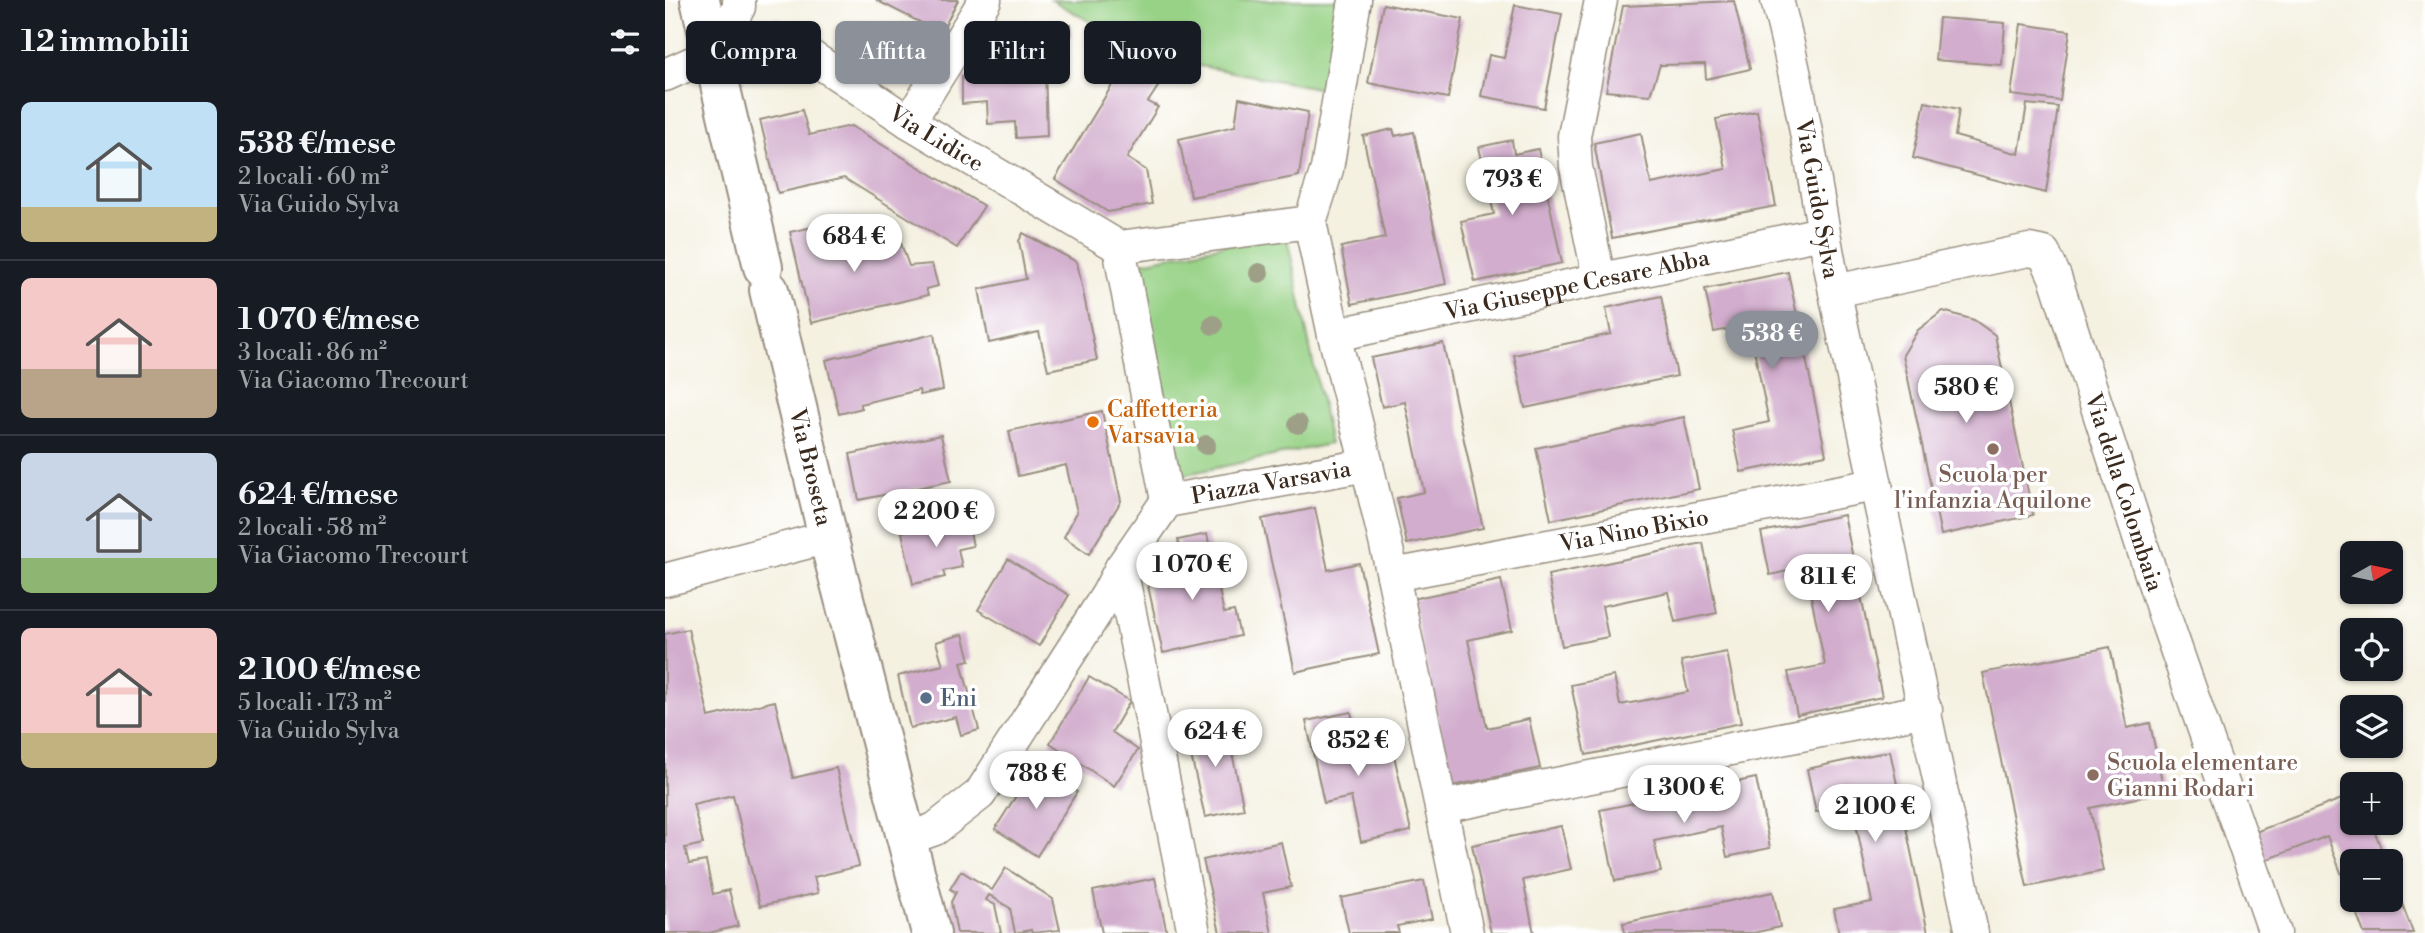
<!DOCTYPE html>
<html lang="it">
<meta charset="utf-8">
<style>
:root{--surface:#171b24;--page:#20242c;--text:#f1f3f6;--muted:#9ea1a6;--line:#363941;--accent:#8c9099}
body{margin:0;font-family:"Libre Bodoni",serif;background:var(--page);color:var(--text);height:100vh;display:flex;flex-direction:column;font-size:26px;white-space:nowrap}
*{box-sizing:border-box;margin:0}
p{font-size:23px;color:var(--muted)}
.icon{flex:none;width:38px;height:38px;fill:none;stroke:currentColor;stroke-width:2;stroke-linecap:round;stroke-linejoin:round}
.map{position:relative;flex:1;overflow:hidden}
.panel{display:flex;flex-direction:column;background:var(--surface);width:665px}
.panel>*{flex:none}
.top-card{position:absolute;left:21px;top:21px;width:665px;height:63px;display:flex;gap:14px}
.needle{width:46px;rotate:81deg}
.controls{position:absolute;left:1675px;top:541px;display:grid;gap:14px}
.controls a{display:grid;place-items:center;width:63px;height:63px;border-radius:10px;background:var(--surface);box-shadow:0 2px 5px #0004;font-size:35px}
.price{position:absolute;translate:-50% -60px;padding:0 16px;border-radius:24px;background:#fff;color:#222;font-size:23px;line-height:46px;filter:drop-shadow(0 2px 4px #0008)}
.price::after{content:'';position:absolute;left:50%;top:42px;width:21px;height:16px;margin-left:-10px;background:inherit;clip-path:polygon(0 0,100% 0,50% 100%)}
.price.current{background:var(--accent);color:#fff}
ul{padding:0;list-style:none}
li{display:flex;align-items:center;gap:21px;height:175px;padding:0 21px}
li+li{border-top:2px solid var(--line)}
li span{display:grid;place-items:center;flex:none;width:196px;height:140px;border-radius:10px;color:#555}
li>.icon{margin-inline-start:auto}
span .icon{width:84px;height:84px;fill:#fffc;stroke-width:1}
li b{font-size:30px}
h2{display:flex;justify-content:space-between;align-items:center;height:84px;padding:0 21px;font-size:30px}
.pill{padding:0 24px;border-radius:10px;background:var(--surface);box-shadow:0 2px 5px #0004;font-size:24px;line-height:63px}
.pill.current{background:var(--accent);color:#fff}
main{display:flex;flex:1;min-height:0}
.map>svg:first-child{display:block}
.green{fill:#97d286;stroke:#697e52;stroke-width:2}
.building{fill:#d2adcd}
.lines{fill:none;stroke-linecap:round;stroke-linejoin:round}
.minor-casing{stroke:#988e80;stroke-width:35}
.tertiary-casing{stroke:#988e80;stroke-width:42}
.minor{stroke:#fff;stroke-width:32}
.tertiary{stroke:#fff;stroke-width:38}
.tree{fill:#9e9f87}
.food-dot{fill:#e8710a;stroke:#fff;stroke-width:2.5}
.education-dot{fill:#8d6e63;stroke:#fff;stroke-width:2.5}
.service-dot{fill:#5c6f8a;stroke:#fff;stroke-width:2.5}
.labels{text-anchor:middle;stroke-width:7;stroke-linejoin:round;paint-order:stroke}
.street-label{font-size:23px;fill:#3b2a1e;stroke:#fff}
.food-label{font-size:23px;fill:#c56008;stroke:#fff;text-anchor:start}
.education-label{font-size:23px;fill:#785e54;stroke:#fff}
.service-label{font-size:23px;fill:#4e5e75;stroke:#fff;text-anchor:start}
</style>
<main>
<section class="panel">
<h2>12 immobili<svg class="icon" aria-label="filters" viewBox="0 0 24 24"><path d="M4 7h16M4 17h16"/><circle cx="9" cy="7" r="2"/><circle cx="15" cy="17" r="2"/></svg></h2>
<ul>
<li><span style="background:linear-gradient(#bfe0f5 75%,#c2b280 0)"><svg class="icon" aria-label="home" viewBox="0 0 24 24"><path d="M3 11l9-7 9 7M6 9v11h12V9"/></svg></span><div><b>538 €/mese</b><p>2 locali · 60 m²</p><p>Via Guido Sylva</p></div></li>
<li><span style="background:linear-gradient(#f6c9c9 65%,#b9a48a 0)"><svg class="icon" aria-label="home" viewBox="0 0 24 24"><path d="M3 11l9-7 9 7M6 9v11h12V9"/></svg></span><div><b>1 070 €/mese</b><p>3 locali · 86 m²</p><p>Via Giacomo Trecourt</p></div></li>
<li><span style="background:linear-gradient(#c9d6e8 75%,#8fb573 0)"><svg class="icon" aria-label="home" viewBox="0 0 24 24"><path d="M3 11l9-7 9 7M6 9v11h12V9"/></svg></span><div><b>624 €/mese</b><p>2 locali · 58 m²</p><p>Via Giacomo Trecourt</p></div></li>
<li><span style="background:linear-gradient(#f6c9c9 75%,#c2b280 0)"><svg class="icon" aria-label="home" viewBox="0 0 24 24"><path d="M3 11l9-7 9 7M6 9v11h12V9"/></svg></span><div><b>2 100 €/mese</b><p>5 locali · 173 m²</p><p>Via Guido Sylva</p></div></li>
</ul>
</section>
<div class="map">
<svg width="1760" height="933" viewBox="0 0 1760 933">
<rect width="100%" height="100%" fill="#fff"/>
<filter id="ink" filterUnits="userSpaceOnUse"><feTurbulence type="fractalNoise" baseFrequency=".0143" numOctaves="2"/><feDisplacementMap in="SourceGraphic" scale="14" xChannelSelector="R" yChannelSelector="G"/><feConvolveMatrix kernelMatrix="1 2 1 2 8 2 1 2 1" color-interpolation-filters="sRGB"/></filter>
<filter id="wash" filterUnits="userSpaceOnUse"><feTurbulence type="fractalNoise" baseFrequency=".00686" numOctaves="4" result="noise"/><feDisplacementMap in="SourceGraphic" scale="28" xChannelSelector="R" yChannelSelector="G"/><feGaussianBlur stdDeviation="1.57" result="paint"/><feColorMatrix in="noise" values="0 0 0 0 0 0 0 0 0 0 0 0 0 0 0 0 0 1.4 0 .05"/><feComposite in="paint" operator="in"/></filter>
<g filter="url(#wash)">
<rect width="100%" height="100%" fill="#f4f1e1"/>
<g class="green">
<polygon points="387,0 678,0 663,90 487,57"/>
<polygon points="621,232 665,444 517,475 473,263"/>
</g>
<g id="blocks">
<g class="building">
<polygon points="211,0 293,0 276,33"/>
<polygon points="1069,1 1085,69 1041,79 1040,64 995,65 985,95 941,91 958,6"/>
<polygon points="718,4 798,19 783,98 703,83"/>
<polygon points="850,5 897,14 879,108 816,96 824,55 839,58"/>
<polygon points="1274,18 1340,23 1337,65 1270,60"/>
<polygon points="1356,24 1405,31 1395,101 1346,95"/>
<polygon points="406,25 406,35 389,65 380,66 382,136 351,138 350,122 323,124 322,102 297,104 297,76 308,76 308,66 314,66 312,56 321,55 321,44 328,43 327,26"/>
<polygon points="460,64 494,85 483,102 493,107 462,158 481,170 487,204 443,212 390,179"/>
<polygon points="574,98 643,112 634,176 526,197 514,139 570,126"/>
<polygon points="1260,102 1294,109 1290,136 1354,154 1362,104 1393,107 1381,193 1248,158"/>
<polygon points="137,110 144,135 186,126 319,206 292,248 179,178 113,193 95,120"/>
<polygon points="1092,111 1111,206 947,238 929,143 976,133 986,184 1061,169 1051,119"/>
<polygon points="728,129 730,136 749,132 781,284 687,304 676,247 720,238 698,136"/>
<polygon points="847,140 849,154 873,149 897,263 810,282 796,221 829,214 814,147"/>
<polygon points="170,222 177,250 206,243 209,247 235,241 244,266 267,264 273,286 261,289 263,295 146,323 125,232"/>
<polygon points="358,233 412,262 432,360 383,370 374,332 324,343 314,289 361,279 354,241"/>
<polygon points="1123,272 1161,455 1076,472 1067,430 1104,422 1084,325 1049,332 1040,289"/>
<polygon points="996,296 1012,376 860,408 849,355 946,334 941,308"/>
<polygon points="1278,311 1309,320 1330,335 1368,515 1276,535 1238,355 1253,330"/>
<polygon points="269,334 278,390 255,395 254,390 195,404 197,408 174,414 161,360"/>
<polygon points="778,343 818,528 742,544 732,498 759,492 740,402 717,407 706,358"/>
<polygon points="437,411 456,501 424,554 399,537 412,512 401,465 353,476 344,431"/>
<polygon points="1019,417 1034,489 886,520 871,448"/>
<polygon points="276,435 286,481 194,500 185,454"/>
<polygon points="650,508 663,570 694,563 714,654 630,672 597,519"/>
<polygon points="1179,515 1217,697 1132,715 1123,672 1160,665 1140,567 1105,575 1096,532"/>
<polygon points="302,518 308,546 293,549 297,567 278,571 280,577 248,584 237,532"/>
<polygon points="542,534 559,613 569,611 575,636 498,653 483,586 521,577 513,540"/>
<polygon points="1038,543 1052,613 1010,622 1003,592 937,606 943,637 897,646 883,575"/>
<polygon points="343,559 404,595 374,646 313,610"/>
<polygon points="836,580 847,630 803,640 822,728 864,719 875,768 787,786 747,599"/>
<polygon points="23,629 44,717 110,701 128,778 171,768 194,866 149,877 153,893 95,906 68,795 28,804 38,844 20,848 24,864 41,861 48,894 64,890 73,926 44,933 0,933 0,634"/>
<polygon points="298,634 305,660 296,662 314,730 296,735 291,717 245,728 233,676 278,665 271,642"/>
<polygon points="1445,647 1462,728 1485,723 1499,792 1425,808 1438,871 1362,887 1318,673"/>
<polygon points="1062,652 1076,723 921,755 906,685 949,676 955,705 1023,692 1016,661"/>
<polygon points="424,677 465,701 447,732 473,750 449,786 385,743"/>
<polygon points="686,712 696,758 728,751 746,831 696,842 686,797 659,803 641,721"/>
<polygon points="560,720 579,809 540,817 520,729"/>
<polygon points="1225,751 1263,933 1174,933 1169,909 1207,902 1187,804 1151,812 1142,769"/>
<polygon points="370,766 412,792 372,856 330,829"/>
<polygon points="1091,778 1105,848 1062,857 1056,827 989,841 996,872 950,881 935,810"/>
<polygon points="1687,795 1687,822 1706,822 1721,861 1687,861 1687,900 1726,900 1726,874 1748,933 1699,933 1662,836 1596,862 1585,834"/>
<polygon points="896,826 906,869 858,880 869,933 826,933 807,845"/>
<polygon points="616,842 626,887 598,893 607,933 555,933 538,860"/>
<polygon points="341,868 388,899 395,930 367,933 366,930 350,933 345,908 324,895 321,900 330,905 336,933 292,933 286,902 291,892 285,889 296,871 327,890"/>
<polygon points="490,878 502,933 437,933 428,891"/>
<polygon points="759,881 767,919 732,926 734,933 684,933 676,898"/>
<polygon points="1108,892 1115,927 1088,933 960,933 958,923"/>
</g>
</g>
</g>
<g filter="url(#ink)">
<use href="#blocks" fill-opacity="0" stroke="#988e80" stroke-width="2"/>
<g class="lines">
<g class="minor-casing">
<g id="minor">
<path id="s1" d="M1112 0C1140 104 1153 211 1175 317 1218 522 1264 727 1307 933"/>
<polyline points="47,54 74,7 74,0"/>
<path id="s2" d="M0 75 47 54 111 40 127 44 244 122 454 247"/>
<polyline points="244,122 320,0"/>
<polygon points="645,222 669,335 702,465 502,501 454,247"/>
<polyline points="645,222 662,169 690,0"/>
<polyline points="934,278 911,167 909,136 936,0"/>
<path id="s3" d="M1170 291 1364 250 1379 253 1390 277 1502 623 1610 933"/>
<path id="s4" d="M669 335 1157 233"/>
<polyline points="702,465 728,575 802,933"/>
<polyline points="456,568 529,933"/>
<path id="s5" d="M728 575 1210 485"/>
<polyline points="0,580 163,537"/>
<polyline points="776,807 1261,710"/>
<polyline points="242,839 270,829 315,794 442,595 456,568 502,501"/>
</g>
</g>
<g class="tertiary-casing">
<g id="tertiary">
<polyline points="35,0 98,267"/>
<path id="s6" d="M104 290 163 537 266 933"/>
</g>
</g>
<use href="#minor" class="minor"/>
<use href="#tertiary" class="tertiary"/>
</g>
<g class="tree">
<circle cx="594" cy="273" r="10"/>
<circle cx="548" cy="325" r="10"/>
<circle cx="633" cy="424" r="10"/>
<circle cx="541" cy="445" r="10"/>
</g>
</g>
<circle class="food-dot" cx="428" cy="422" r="7"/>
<g class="education-dot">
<circle cx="1328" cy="449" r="7"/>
<circle cx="1428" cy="775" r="7"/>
</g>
<circle class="service-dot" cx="261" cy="698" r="7"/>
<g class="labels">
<g class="street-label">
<text dy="8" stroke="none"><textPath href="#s2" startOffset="306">Via Lidice</textPath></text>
<text dy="8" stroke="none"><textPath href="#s1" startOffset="203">Via Guido Sylva</textPath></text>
<text dy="8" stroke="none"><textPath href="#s4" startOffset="248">Via Giuseppe Cesare Abba</textPath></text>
<text dy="8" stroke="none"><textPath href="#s6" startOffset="182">Via Broseta</textPath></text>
<text transform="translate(606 482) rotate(-10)" y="8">Piazza Varsavia</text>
<text dy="8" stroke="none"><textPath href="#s3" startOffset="466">Via della Colombaia</textPath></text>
<text dy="8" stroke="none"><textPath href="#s5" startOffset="245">Via Nino Bixio</textPath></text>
</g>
<g class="food-label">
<text x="442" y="417">Caffetteria<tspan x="442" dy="26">Varsavia</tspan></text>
</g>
<g class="education-label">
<text x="1328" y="482">Scuola per<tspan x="1328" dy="26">l'infanzia Aquilone</tspan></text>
<text x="1442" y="770" text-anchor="start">Scuola elementare<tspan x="1442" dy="26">Gianni Rodari</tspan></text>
</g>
<g class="service-label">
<text x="275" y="706">Eni</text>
</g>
</g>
</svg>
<div class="controls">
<a><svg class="needle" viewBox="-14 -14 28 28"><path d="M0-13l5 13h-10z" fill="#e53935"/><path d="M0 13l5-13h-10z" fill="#9ea1a6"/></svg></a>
<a><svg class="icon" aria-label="locate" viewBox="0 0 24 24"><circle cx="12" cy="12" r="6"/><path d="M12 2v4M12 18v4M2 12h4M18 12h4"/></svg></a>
<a><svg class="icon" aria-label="layers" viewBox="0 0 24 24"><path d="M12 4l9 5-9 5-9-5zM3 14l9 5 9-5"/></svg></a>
<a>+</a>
<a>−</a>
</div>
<b class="price" style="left:847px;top:217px">793 €</b>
<b class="price" style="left:189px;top:274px">684 €</b>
<b class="price current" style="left:1107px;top:371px">538 €</b>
<b class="price" style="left:1301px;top:425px">580 €</b>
<b class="price" style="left:271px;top:549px">2 200 €</b>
<b class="price" style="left:527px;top:602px">1 070 €</b>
<b class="price" style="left:1163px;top:614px">811 €</b>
<b class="price" style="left:550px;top:769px">624 €</b>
<b class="price" style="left:693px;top:778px">852 €</b>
<b class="price" style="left:371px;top:811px">788 €</b>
<b class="price" style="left:1019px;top:825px">1 300 €</b>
<b class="price" style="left:1210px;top:844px">2 100 €</b>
<div class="top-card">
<a class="pill">Compra</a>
<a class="pill current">Affitta</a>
<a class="pill">Filtri</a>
<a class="pill">Nuovo</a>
</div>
</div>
</main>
